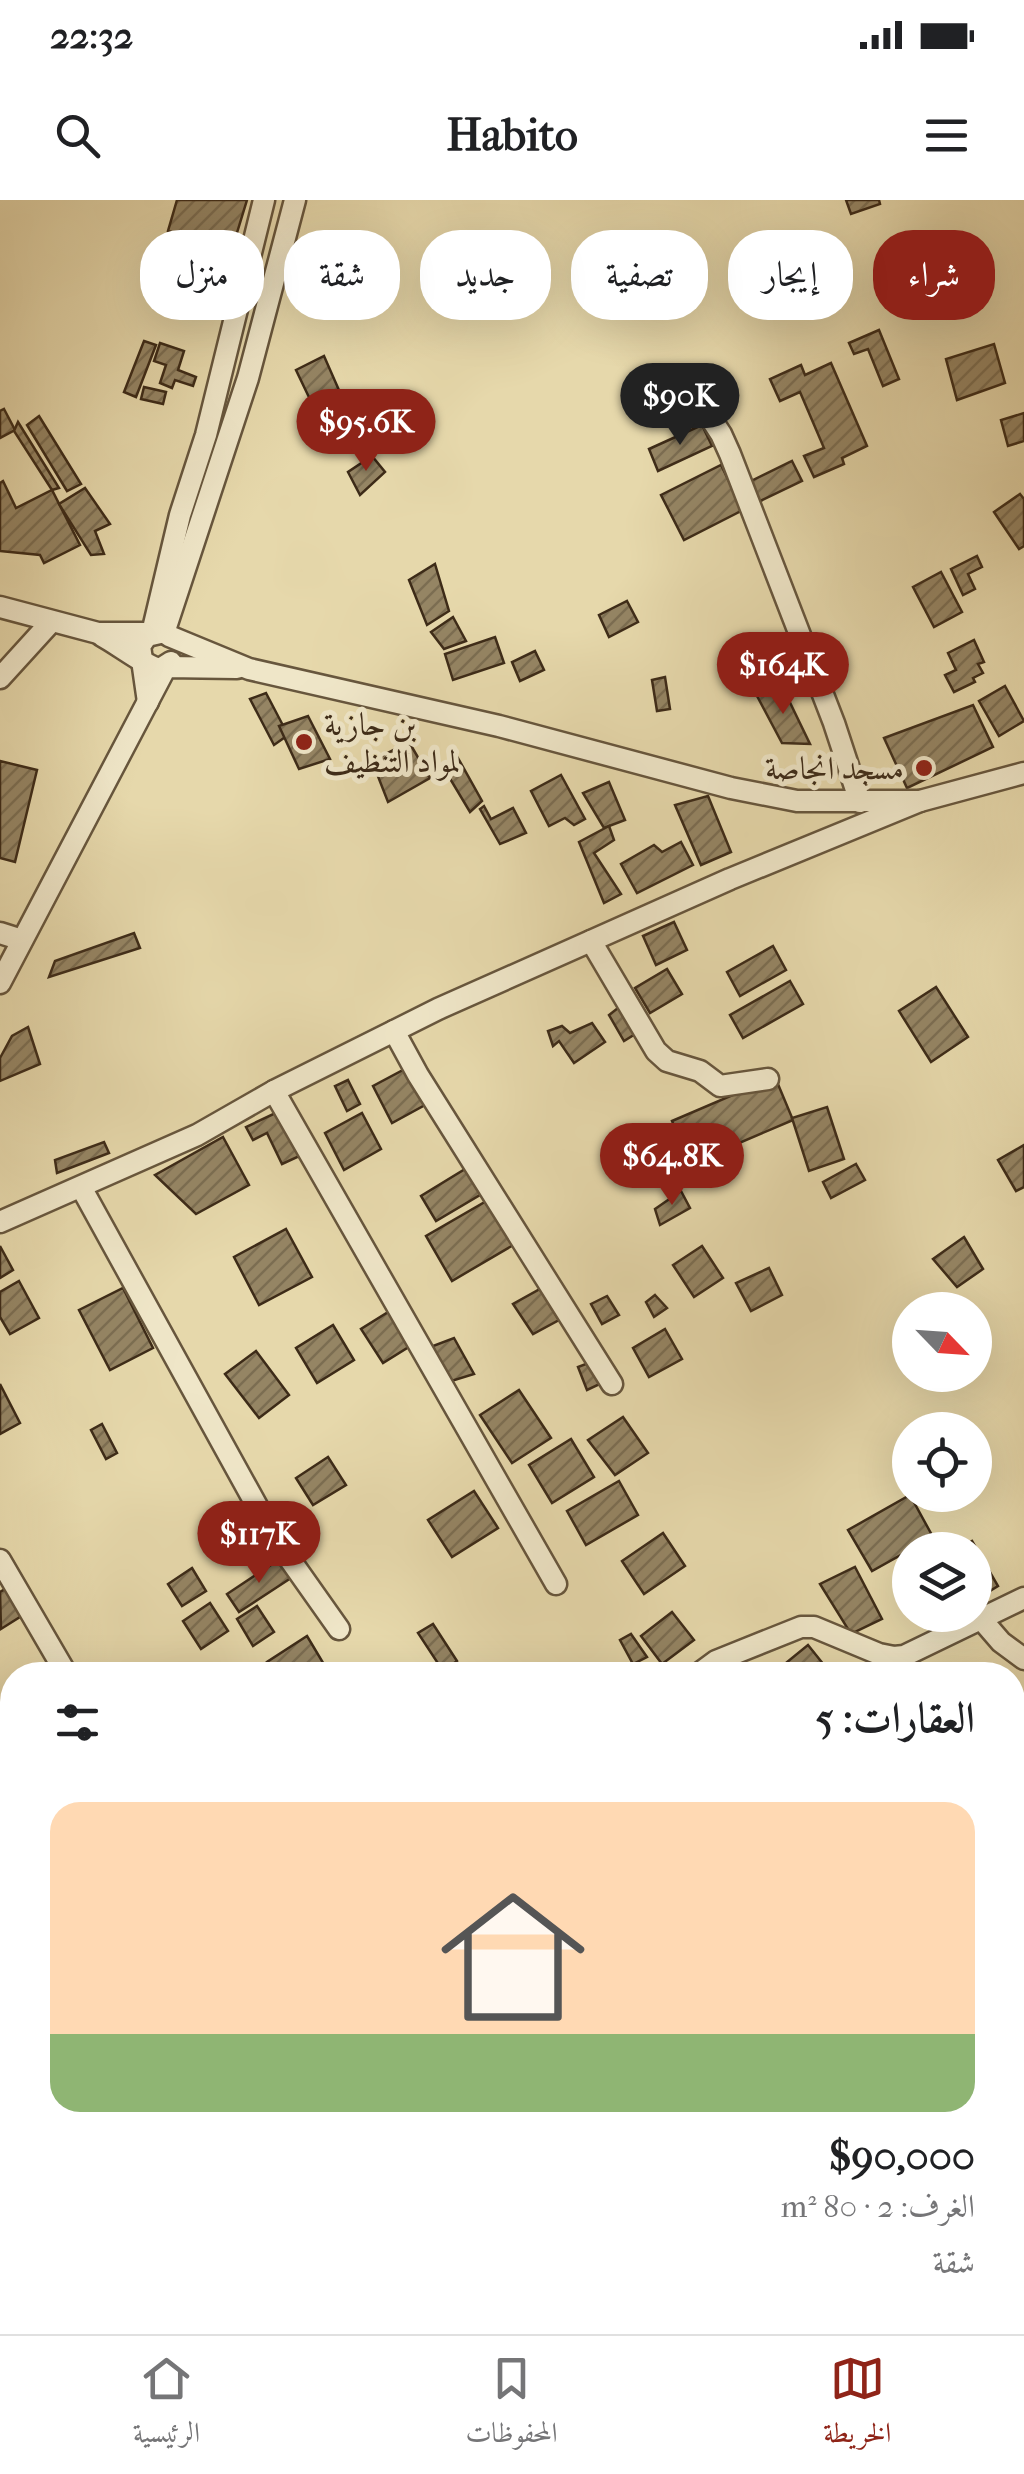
<!DOCTYPE html>
<html lang="ar">
<meta charset="utf-8">
<style>
:root{--surface:#fff;--page:#f6f6f6;--text:#202124;--muted:#757577;--line:#e0e0e0;--accent:#8f2418}
body{margin:0;font-family:"IM FELL French Canon",Amiri,serif;background:var(--page);color:var(--text);direction:rtl;height:100vh;display:flex;flex-direction:column;font-size:38px;white-space:nowrap}
*{box-sizing:border-box;margin:0}
p{font-size:32px;color:var(--muted)}
.icon{flex:none;width:55px;height:55px;fill:none;stroke:currentColor;stroke-width:2;stroke-linecap:round;stroke-linejoin:round}
.map{position:relative;flex:1;overflow:hidden;direction:ltr}
.drawer{position:absolute;left:0px;top:1462px;width:1025px;height:672px;display:flex;flex-direction:column;background:var(--surface);border-radius:40px 40px 0 0;box-shadow:0 10px 40px #0002;direction:rtl}
.drawer>*{flex:none}
.guide{position:absolute;left:30px;top:30px;width:965px;height:90px;direction:rtl;display:flex;gap:20px}
.needle{width:65px;rotate:115deg}
.controls{position:absolute;left:892px;top:1092px;display:grid;gap:20px}
.controls a{display:grid;place-items:center;width:100px;height:100px;border-radius:50%;background:var(--surface);box-shadow:0 10px 40px #0002;font-size:50px}
.price{position:absolute;translate:-50% -85px;padding:0 22px;border-radius:35px;background:var(--accent);color:#fff;font-size:32px;line-height:65px;filter:drop-shadow(0 2px 5px #0008)}
.price::after{content:'';position:absolute;left:50%;top:60px;width:30px;height:22px;margin-left:-15px;background:inherit;clip-path:polygon(0 0,100% 0,50% 100%)}
.price.selected{background:#222;color:#fff}
ul{padding:0;list-style:none}
li{display:grid;align-content:center;gap:20px;height:530px;padding:0 50px}
li+li{border-top:2px solid var(--line)}
li span{display:grid;place-items:center;height:310px;border-radius:30px;color:#555}
li>.icon{margin-inline-start:auto}
span .icon{width:180px;height:180px;fill:#fffc;stroke-width:1}
li b{font-size:42px}
h2{display:flex;justify-content:space-between;align-items:center;height:120px;padding:0 50px;font-size:42px}
.pill{padding:0 35px;border-radius:40px;background:var(--surface);box-shadow:0 10px 40px #0002;font-size:35px;line-height:90px}
.pill.selected{background:var(--accent);color:#fff}
.status{display:flex;justify-content:space-between;align-items:center;height:70px;padding:0 50px;background:var(--surface);direction:ltr}
.status svg{height:28px;fill:currentColor}
header{display:flex;justify-content:space-between;align-items:center;height:130px;padding:0 50px;background:var(--surface);font-size:45px;font-weight:700}
.tabs{display:flex;justify-content:space-around;align-items:center;height:140px;border-top:2px solid var(--line);background:var(--surface);font-size:28px;color:var(--muted)}
.tabs a{display:grid;justify-items:center;gap:5px}
.tabs .selected{color:var(--accent)}
.map>svg:first-child{display:block}
.building{fill:url(#building-hatch);stroke:#3d2b18;stroke-width:2.5}
.lines{fill:none;stroke-linecap:round;stroke-linejoin:round}
.minor-casing{stroke:#67563d;stroke-width:25}
.minor{stroke:#efe6c8;stroke-width:20}
.poi-dot{fill:#8f2418;stroke:#efe6c8;stroke-width:4}
.labels{text-anchor:middle;stroke-width:10;stroke-linejoin:round;paint-order:stroke}
.poi-label{font-size:32px;fill:#3d2b18;stroke:#efe6c8;text-anchor:start}
</style>
<div class="status"><b>22:32</b><svg viewBox="0 0 49 12"><path d="M0 12V9h3v3zM5 12V6h3v6zM10 12V3h3v9zM15 12V0h3v12zM26 1h20v11H26zM47 4h2v5h-2z"/></svg></div>
<header><svg class="icon" aria-label="menu" viewBox="0 0 24 24"><path d="M4 6h16M4 12h16M4 18h16"/></svg>Habito<svg class="icon" aria-label="search" viewBox="0 0 24 24"><circle cx="10" cy="10" r="6"/><path d="M15 15l6 6"/></svg></header>
<div class="map">
<svg width="1024" height="2134" viewBox="0 0 1024 2134">
<defs>
<pattern id="building-hatch" width="6" height="6" patternUnits="userSpaceOnUse" patternTransform="scale(2.5)"><rect width="6" height="6" fill="#958564"/><path d="M-1 1l2-2M0 6l6-6M5 7l2-2" fill="none" stroke="#7b6d51"/></pattern>
</defs>
<rect width="100%" height="100%" fill="#e6d8ab"/>
<filter id="stains"><feTurbulence type="fractalNoise" baseFrequency=".002" numOctaves="4"/><feColorMatrix values="0 0 0 0 .2 0 0 0 0 .09 0 0 0 0 .02 0 0 0 .5 -.17"/></filter>
<radialGradient id="worn" r=".72"><stop offset=".6" stop-color="#630" stop-opacity="0"/><stop offset="1" stop-color="#630" stop-opacity=".3"/></radialGradient>
<g class="building">
<polygon points="177,0 247,0 232,49 168,31"/>
<polygon points="846,0 879,0 880,4 851,14"/>
<polygon points="879,130 899,179 883,186 868,149 854,154 849,143"/>
<polygon points="144,141 156,145 136,197 124,192"/>
<polygon points="160,143 184,151 178,170 196,177 193,186 175,180 172,188 160,183 166,165 154,161"/>
<polygon points="994,144 1005,183 957,200 946,159"/>
<polygon points="324,156 342,197 317,214 296,170"/>
<polygon points="831,163 867,246 842,258 844,264 814,277 804,256 824,248 800,192 780,201 770,179 801,165 805,175"/>
<polygon points="144,187 166,192 163,204 141,199"/>
<polygon points="4,209 15,230 0,238 0,211"/>
<polygon points="1024,213 1024,241 1008,246 1001,220"/>
<polygon points="39,216 81,284 67,291 27,225"/>
<polygon points="18,222 59,288 52,290 14,231"/>
<polygon points="702,225 712,246 658,271 649,249"/>
<polygon points="372,256 385,272 360,295 348,272"/>
<polygon points="792,261 802,281 752,305 743,285"/>
<polygon points="721,265 743,310 684,340 661,295"/>
<polygon points="3,281 16,308 52,290 80,345 44,363 40,355 0,351 0,283"/>
<polygon points="85,288 110,324 95,331 104,354 91,355 59,304"/>
<polygon points="1020,294 1024,299 1024,346 1019,349 994,312"/>
<polygon points="977,356 982,367 968,374 975,389 963,395 951,369"/>
<polygon points="435,364 449,411 427,425 409,380"/>
<polygon points="941,372 962,412 934,427 913,387"/>
<polygon points="627,401 638,422 609,437 599,415"/>
<polygon points="453,417 466,441 444,449 431,432"/>
<polygon points="495,437 504,463 453,480 445,454"/>
<polygon points="974,440 984,462 978,464 983,473 973,478 975,482 954,492 945,475 956,470 948,453"/>
<polygon points="535,451 544,470 520,481 512,462"/>
<polygon points="665,477 670,509 657,511 652,480"/>
<polygon points="782,486 810,544 782,543 757,496"/>
<polygon points="1005,486 1024,521 999,536 979,501"/>
<polygon points="266,493 288,535 274,545 250,499"/>
<polygon points="973,505 993,547 907,588 884,538"/>
<polygon points="308,516 330,559 299,569 279,526"/>
<polygon points="409,542 430,578 388,602 372,561"/>
<polygon points="458,558 482,601 470,612 443,567"/>
<polygon points="0,561 37,570 15,662 0,658"/>
<polygon points="561,575 585,619 574,625 565,618 549,626 531,591"/>
<polygon points="609,582 625,620 604,628 583,593"/>
<polygon points="708,596 731,652 701,665 675,605"/>
<polygon points="484,606 491,619 513,608 526,633 500,644 480,609"/>
<polygon points="609,626 614,640 594,653 621,694 604,703 579,642"/>
<polygon points="681,642 693,665 637,693 621,664 654,645 662,652"/>
<polygon points="674,722 687,750 656,765 643,736"/>
<polygon points="134,733 140,748 49,777 55,761"/>
<polygon points="773,746 786,770 740,796 727,772"/>
<polygon points="667,769 682,794 650,813 635,788"/>
<polygon points="790,781 803,804 743,838 730,815"/>
<polygon points="936,787 968,837 931,862 899,811"/>
<polygon points="623,804 640,831 624,841 609,815"/>
<polygon points="592,823 605,842 574,863 559,841 553,846 548,831 562,826 570,833"/>
<polygon points="28,827 40,864 0,881 0,858 12,836"/>
<polygon points="405,869 425,905 392,923 373,886"/>
<polygon points="775,877 793,920 690,964 672,921"/>
<polygon points="348,880 360,904 347,911 335,886"/>
<polygon points="827,907 844,959 809,971 792,918"/>
<polygon points="282,910 304,954 282,964 267,933 253,940 246,927"/>
<polygon points="362,913 381,949 344,970 325,933"/>
<polygon points="223,937 249,985 196,1014 155,975"/>
<polygon points="104,942 109,953 57,973 55,960"/>
<polygon points="1024,945 1024,987 1016,991 998,960"/>
<polygon points="856,964 865,980 831,998 823,982"/>
<polygon points="470,966 485,992 436,1021 421,996"/>
<polygon points="681,991 690,1008 660,1025 655,1009"/>
<polygon points="490,999 515,1044 452,1081 426,1036"/>
<polygon points="286,1029 312,1077 259,1105 234,1057"/>
<polygon points="964,1037 983,1069 957,1087 933,1059"/>
<polygon points="0,1046 13,1070 0,1078"/>
<polygon points="702,1046 723,1078 694,1097 673,1065"/>
<polygon points="769,1068 782,1095 751,1111 736,1083"/>
<polygon points="19,1081 39,1118 10,1134 0,1117 0,1092"/>
<polygon points="123,1088 153,1148 110,1170 79,1110"/>
<polygon points="540,1089 559,1120 533,1134 513,1104"/>
<polygon points="655,1095 667,1108 654,1117 646,1102"/>
<polygon points="607,1096 619,1115 602,1124 591,1104"/>
<polygon points="393,1109 415,1143 383,1163 361,1129"/>
<polygon points="333,1125 354,1160 317,1183 296,1148"/>
<polygon points="665,1129 682,1159 649,1177 633,1148"/>
<polygon points="454,1138 474,1174 445,1183 433,1146"/>
<polygon points="256,1151 289,1195 259,1218 225,1174"/>
<polygon points="591,1162 602,1183 587,1190 578,1167"/>
<polygon points="0,1184 20,1223 0,1234"/>
<polygon points="519,1190 551,1238 512,1263 480,1215"/>
<polygon points="623,1217 648,1253 615,1275 588,1240"/>
<polygon points="102,1224 117,1253 106,1259 91,1230"/>
<polygon points="571,1239 594,1277 552,1303 529,1265"/>
<polygon points="328,1257 346,1285 313,1305 296,1278"/>
<polygon points="619,1281 638,1315 586,1345 567,1311"/>
<polygon points="474,1291 498,1328 452,1357 428,1320"/>
<polygon points="910,1295 933,1337 872,1371 848,1330"/>
<polygon points="663,1333 685,1366 644,1394 622,1361"/>
<polygon points="972,1341 998,1386 975,1400 975,1350 958,1350"/>
<polygon points="277,1361 291,1378 239,1412 227,1394"/>
<polygon points="855,1367 882,1419 851,1434 820,1384"/>
<polygon points="192,1368 206,1391 182,1406 168,1384"/>
<polygon points="7,1388 23,1415 1,1429 0,1392"/>
<polygon points="210,1403 228,1431 201,1449 183,1421"/>
<polygon points="257,1406 274,1432 253,1446 237,1419"/>
<polygon points="672,1412 694,1440 662,1464 641,1436"/>
<polygon points="433,1424 457,1461 443,1471 418,1433"/>
<polygon points="631,1434 647,1457 633,1464 620,1440"/>
<polygon points="307,1436 328,1471 322,1475 275,1475 267,1462"/>
<polygon points="808,1445 832,1475 780,1475 776,1471"/>
<polygon points="0,1709 12,1729 12,1734 0,1742"/>
<polygon points="12,1752 12,1776 0,1784 0,1761"/>
<polygon points="10,1888 12,1912 0,1922 0,1897"/>
<polygon points="46,2122 92,2122 79,2134 33,2134"/>
<polygon points="110,2122 153,2122 157,2130 152,2134 121,2134"/>
<polygon points="198,2122 236,2122 240,2127 233,2134 208,2134"/>
</g>
<g class="lines">
<g class="minor-casing">
<g id="minor">
<polyline points="698,199 721,234 730,254 834,523 860,602"/>
<polyline points="0,407 98,433 152,433 180,315 206,235 264,0"/>
<polyline points="164,433 248,178 295,0"/>
<path d="M102 436C117 444 147 467 160 469L171 462"/>
<polyline points="169,436 249,469 499,526 731,588 797,601 920,601 1024,573"/>
<polyline points="0,478 51,422"/>
<polyline points="148,502 140,446 147,436 160,433"/>
<polyline points="0,733 22,740"/>
<polyline points="591,741 656,851 667,861 700,871 720,886 768,879"/>
<polyline points="0,783 166,467 237,468"/>
<polyline points="394,831 418,875 612,1184"/>
<polyline points="274,891 556,1384"/>
<polyline points="81,987 274,1337 339,1429"/>
<polyline points="0,1022 197,935 274,891 438,809 730,679 920,601"/>
<polyline points="0,1360 67,1475"/>
<polyline points="982,1420 1001,1442 1024,1459"/>
<polyline points="697,1475 716,1461 801,1427 814,1427 879,1454 894,1457 904,1456 1024,1398"/>
<polyline points="965,2122 972,2134"/>
<polyline points="254,2134 269,2122"/>
</g>
</g>
<use href="#minor" class="minor"/>
</g>
<g class="poi-dot">
<circle cx="304" cy="542" r="10"/>
<circle cx="924" cy="568" r="10"/>
</g>
<g class="labels">
<g class="poi-label">
<text x="324" y="535">بن جازية<tspan x="324" dy="37">لمواد التنظيف</tspan></text>
<text x="904" y="579" text-anchor="end">مسجد انجاصة</text>
</g>
</g>
<rect width="100%" height="100%" filter="url(#stains)"/>
<rect width="100%" height="100%" fill="url(#worn)"/>
</svg>
<div class="controls">
<a><svg class="needle" viewBox="-14 -14 28 28"><path d="M0-13l5 13h-10z" fill="#e53935"/><path d="M0 13l5-13h-10z" fill="#757577"/></svg></a>
<a><svg class="icon" aria-label="locate" viewBox="0 0 24 24"><circle cx="12" cy="12" r="6"/><path d="M12 2v4M12 18v4M2 12h4M18 12h4"/></svg></a>
<a><svg class="icon" aria-label="layers" viewBox="0 0 24 24"><path d="M12 4l9 5-9 5-9-5zM3 14l9 5 9-5"/></svg></a>
</div>
<b class="price selected" style="left:680px;top:248px">$90K</b>
<b class="price" style="left:366px;top:274px">$95.6K</b>
<b class="price" style="left:783px;top:517px">$164K</b>
<b class="price" style="left:672px;top:1008px">$64.8K</b>
<b class="price" style="left:259px;top:1386px">$117K</b>
<div class="guide">
<a class="pill selected">شراء</a>
<a class="pill">إيجار</a>
<a class="pill">تصفية</a>
<a class="pill">جديد</a>
<a class="pill">شقة</a>
<a class="pill">منزل</a>
</div>
<section class="drawer">
<h2>العقارات: 5<svg class="icon" aria-label="filters" viewBox="0 0 24 24"><path d="M4 7h16M4 17h16"/><circle cx="9" cy="7" r="2"/><circle cx="15" cy="17" r="2"/></svg></h2>
<ul>
<li><span style="background:linear-gradient(#ffd9b3 75%,#8fb573 0)"><svg class="icon" aria-label="home" viewBox="0 0 24 24"><path d="M3 11l9-7 9 7M6 9v11h12V9"/></svg></span><div><b>$90,000</b><p>الغرف: 2 · 80 m²</p><p>شقة</p></div></li>
</ul>
</section>
</div>
<nav class="tabs">
<a class="selected"><svg class="icon" aria-label="map" viewBox="0 0 24 24"><path d="M3 6l6-2 6 2 6-2v14l-6 2-6-2-6 2zM9 4v14M15 6v14"/></svg>الخريطة</a>
<a><svg class="icon" aria-label="saved" viewBox="0 0 24 24"><path d="M7 4h10v16l-5-4-5 4z"/></svg>المحفوظات</a>
<a><svg class="icon" aria-label="home" viewBox="0 0 24 24"><path d="M3 11l9-7 9 7M6 9v11h12V9"/></svg>الرئيسية</a>
</nav>
